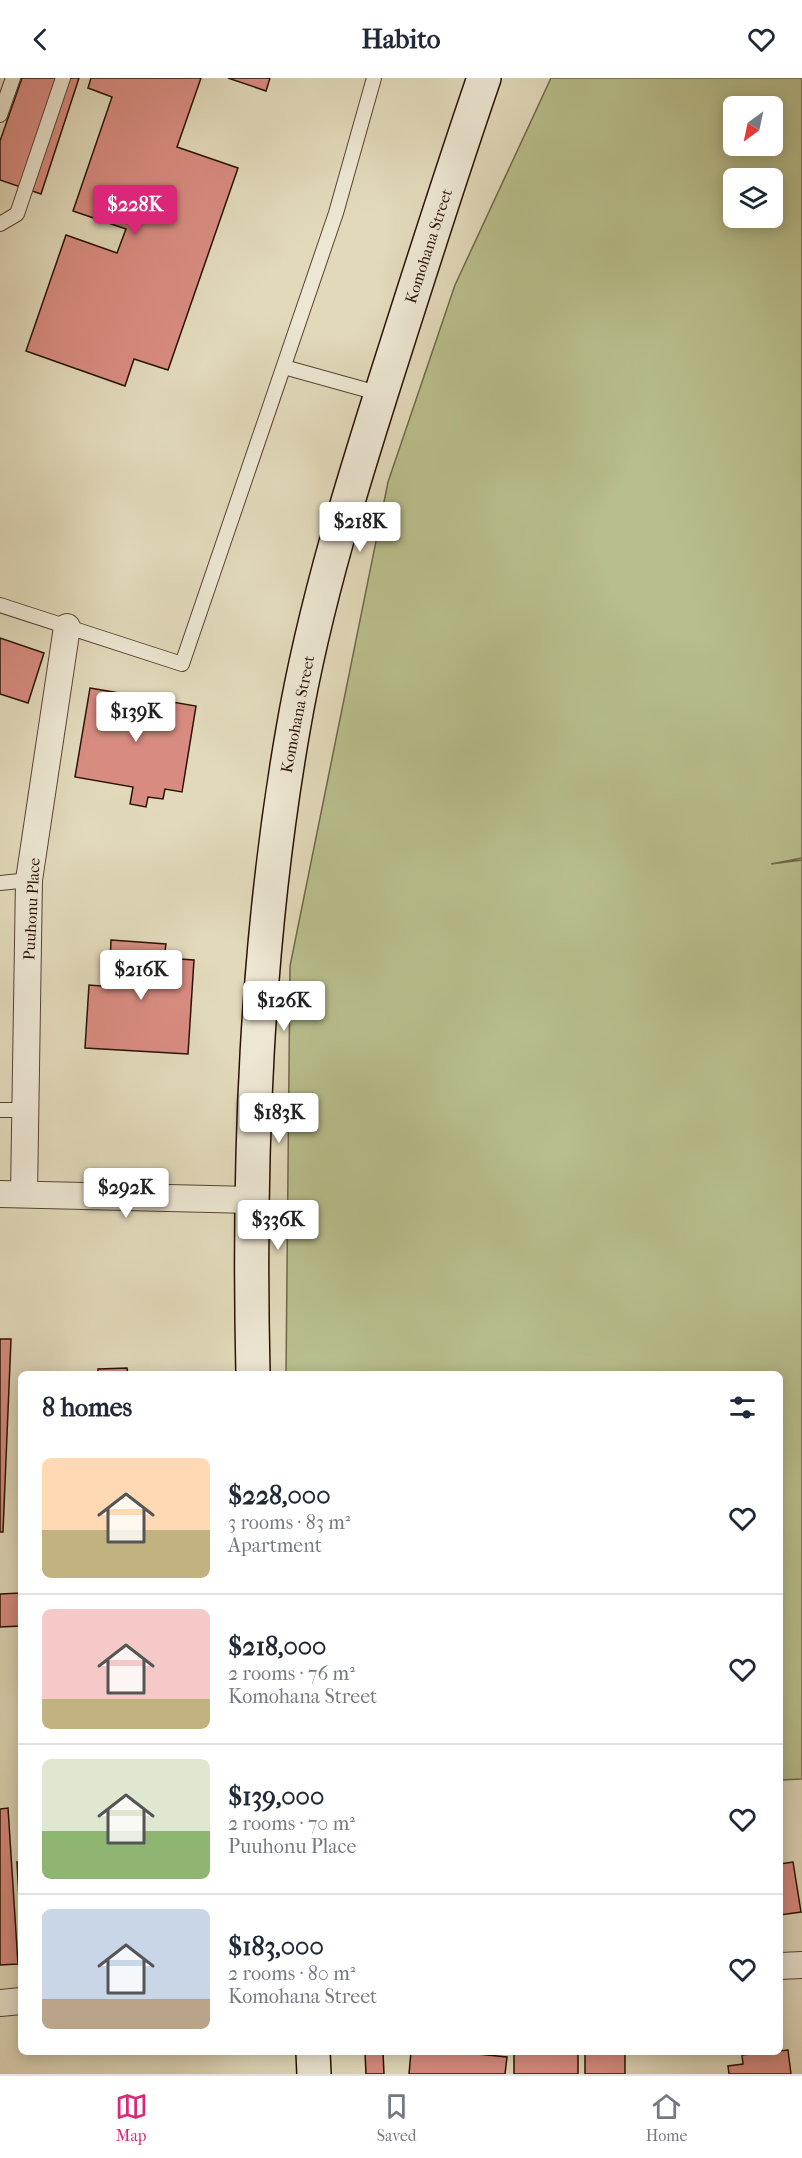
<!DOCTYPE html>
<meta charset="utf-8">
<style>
:root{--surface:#fff;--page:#f6f6f7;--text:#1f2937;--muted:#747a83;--line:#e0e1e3;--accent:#db2777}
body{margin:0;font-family:"IM FELL French Canon",serif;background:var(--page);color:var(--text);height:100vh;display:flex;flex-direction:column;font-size:22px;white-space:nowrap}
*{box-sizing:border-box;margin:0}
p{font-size:20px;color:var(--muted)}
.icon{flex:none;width:33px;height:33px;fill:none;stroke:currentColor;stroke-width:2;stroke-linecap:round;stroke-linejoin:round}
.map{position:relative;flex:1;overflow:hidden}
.sheet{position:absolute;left:18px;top:1293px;width:765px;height:684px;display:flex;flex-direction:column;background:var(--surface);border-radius:9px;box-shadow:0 3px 15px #0003}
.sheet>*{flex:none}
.needle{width:39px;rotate:213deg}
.fabs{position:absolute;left:723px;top:18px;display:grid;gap:12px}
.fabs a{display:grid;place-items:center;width:60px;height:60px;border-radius:9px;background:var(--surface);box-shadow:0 3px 15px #0003;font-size:30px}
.price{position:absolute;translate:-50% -51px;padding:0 14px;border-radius:6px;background:#fff;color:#222;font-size:20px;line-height:39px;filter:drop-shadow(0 2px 3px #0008)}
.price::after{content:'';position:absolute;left:50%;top:36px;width:18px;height:14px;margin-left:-9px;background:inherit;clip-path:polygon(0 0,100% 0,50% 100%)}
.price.current{background:var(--accent);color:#fff}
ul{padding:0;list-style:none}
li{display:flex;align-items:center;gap:18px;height:150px;padding:0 24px}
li+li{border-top:2px solid var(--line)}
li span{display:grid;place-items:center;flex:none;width:168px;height:120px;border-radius:9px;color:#555}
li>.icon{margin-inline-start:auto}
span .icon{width:72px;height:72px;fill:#fffc;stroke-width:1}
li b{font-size:26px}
h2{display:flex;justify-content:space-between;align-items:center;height:72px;padding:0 24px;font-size:26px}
header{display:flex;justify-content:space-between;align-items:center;height:78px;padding:0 24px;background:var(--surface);font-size:27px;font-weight:800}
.tabs{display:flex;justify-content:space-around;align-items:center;height:84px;border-top:2px solid var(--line);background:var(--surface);font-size:16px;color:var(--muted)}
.tabs a{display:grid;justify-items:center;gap:3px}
.tabs .current{color:var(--accent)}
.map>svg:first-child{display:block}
.green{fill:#b8be8c;stroke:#706848;stroke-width:1.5;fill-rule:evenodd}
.building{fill:#d88c81;stroke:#291304;stroke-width:1.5}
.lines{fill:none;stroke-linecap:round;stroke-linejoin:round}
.lane-casing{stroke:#574432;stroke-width:16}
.street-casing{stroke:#574432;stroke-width:28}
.secondary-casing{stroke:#291304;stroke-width:36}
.lane{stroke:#ece6d2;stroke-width:14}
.street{stroke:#ece6d2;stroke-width:26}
.secondary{stroke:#ece6d2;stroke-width:33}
.labels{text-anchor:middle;stroke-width:6;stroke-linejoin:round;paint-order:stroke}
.street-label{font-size:16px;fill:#291304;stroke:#ece6d2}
</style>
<header><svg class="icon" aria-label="back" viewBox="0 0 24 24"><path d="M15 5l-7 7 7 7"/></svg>Habito<svg class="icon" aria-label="heart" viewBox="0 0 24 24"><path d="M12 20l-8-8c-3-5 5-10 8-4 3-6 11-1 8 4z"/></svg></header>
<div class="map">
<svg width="802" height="1996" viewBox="0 0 802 1996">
<rect width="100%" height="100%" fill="#e1d9ba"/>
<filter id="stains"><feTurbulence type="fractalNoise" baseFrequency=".00333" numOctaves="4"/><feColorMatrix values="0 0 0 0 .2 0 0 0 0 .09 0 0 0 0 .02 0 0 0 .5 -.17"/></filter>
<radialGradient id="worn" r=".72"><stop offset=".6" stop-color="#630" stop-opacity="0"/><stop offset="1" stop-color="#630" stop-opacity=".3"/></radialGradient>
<path class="green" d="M551 0H802V780L771 786 802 782V1701L780 1702V1296H286L290 888 388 404 455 207ZM734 28H772V68H734ZM734 100H772V140H734Z"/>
<g class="building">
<polygon points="22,0 79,0 41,116 0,102 0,63"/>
<polygon points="91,0 201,0 177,69 238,90 168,292 134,281 125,308 26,273 66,157 117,175 126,151 73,133 112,19 88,10"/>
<polygon points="228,0 270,0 266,13"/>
<polygon points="0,560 44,575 28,625 0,616"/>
<polygon points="90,610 196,628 182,714 165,711 163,721 148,719 146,729 130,726 133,709 75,699"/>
<polygon points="111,862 166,866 164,880 194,882 188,976 85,970 89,907 101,908 102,885 110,886"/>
<polygon points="0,1261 11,1261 3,1454 0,1454"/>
<polygon points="127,1290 128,1296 98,1296 98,1291"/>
<polygon points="21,1515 21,1548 0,1549 0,1516"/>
<polygon points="8,1730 18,1886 0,1887 0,1731"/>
<polygon points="17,1784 21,1784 21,1820 19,1820"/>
<polygon points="793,1784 801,1834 780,1837 780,1786"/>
<polygon points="788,1972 791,1996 729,1996 728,1988 743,1986 742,1977"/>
<polygon points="383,1974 384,1996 366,1996 365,1975"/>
<polygon points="411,1974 458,1974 507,1979 505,1996 409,1996"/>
<rect x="514" y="1974" width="64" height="22"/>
<rect x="585" y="1974" width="40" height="22"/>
</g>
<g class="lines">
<g class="lane-casing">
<g id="lane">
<polyline points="0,37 13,0"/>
<polyline points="0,146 17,136 63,0"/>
<polyline points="284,289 381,316"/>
<polyline points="0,527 182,586 336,135 374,0"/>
<polyline points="0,805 29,802"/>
<polyline points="0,1032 25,1032"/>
</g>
</g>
<g class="street-casing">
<g id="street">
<polyline points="0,1116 252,1122"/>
<polyline points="24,1116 29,802 67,549"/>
<polyline points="780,1888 802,1887"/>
<polyline points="0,1925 21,1923"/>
</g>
</g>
<g class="secondary-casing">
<g id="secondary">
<path d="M253 1296C248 1081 256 864 293 652 315 523 355 397 395 272 424 181 453 90 484 0"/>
<polyline points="313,1974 314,1996"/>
</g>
</g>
<use href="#lane" class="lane"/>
<use href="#street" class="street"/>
<use href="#secondary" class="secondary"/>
</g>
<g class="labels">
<g class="street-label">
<text transform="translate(428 168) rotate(-72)" y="6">Komohana Street</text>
<text transform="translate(297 636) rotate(-79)" y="6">Komohana Street</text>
<text transform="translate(31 831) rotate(-87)" y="6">Puuhonu Place</text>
</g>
</g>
<rect width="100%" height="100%" filter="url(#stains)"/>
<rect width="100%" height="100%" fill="url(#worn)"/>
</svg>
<div class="fabs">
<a><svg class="needle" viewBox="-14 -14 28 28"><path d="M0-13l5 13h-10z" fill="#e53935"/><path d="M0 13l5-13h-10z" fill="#747a83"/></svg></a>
<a><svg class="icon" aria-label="layers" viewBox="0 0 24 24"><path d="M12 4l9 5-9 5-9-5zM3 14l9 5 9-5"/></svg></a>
</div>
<b class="price current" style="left:135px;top:158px">$228K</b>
<b class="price" style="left:360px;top:475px">$218K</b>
<b class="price" style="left:136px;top:665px">$139K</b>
<b class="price" style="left:141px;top:923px">$216K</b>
<b class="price" style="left:284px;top:954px">$126K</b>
<b class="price" style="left:279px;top:1066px">$183K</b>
<b class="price" style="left:126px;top:1141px">$292K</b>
<b class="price" style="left:278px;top:1173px">$336K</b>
<section class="sheet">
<h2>8 homes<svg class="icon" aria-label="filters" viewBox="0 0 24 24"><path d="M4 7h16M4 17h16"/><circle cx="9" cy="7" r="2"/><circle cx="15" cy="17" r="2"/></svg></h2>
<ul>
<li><span style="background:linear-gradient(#ffd9b3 60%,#c2b280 0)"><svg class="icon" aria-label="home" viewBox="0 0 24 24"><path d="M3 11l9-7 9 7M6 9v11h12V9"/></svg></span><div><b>$228,000</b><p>3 rooms · 83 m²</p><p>Apartment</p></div><svg class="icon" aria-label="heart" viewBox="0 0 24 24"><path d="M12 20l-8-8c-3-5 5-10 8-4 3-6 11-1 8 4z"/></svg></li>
<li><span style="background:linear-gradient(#f6c9c9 75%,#c2b280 0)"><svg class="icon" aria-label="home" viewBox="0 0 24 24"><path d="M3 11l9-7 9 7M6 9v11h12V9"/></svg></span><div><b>$218,000</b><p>2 rooms · 76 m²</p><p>Komohana Street</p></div><svg class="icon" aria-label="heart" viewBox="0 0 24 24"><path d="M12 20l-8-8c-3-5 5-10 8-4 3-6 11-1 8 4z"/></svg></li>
<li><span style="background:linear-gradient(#dfe7d0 60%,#8fb573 0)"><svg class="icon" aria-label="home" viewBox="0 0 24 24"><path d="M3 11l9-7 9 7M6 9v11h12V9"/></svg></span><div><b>$139,000</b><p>2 rooms · 70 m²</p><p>Puuhonu Place</p></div><svg class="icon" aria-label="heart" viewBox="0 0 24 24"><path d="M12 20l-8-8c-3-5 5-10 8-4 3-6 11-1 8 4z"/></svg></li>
<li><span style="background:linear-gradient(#c9d6e8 75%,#b9a48a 0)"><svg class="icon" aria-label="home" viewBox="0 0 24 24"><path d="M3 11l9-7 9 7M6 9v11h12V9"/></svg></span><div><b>$183,000</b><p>2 rooms · 80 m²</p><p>Komohana Street</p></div><svg class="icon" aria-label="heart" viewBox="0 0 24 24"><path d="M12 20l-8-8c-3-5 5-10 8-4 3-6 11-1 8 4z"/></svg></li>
</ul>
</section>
</div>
<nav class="tabs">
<a class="current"><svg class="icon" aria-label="map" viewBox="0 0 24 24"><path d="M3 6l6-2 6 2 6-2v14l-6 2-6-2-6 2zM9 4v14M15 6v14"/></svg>Map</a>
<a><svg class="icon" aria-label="saved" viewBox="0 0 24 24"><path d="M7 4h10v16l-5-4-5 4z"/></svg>Saved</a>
<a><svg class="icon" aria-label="home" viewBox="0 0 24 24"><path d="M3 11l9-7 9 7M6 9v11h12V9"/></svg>Home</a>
</nav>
